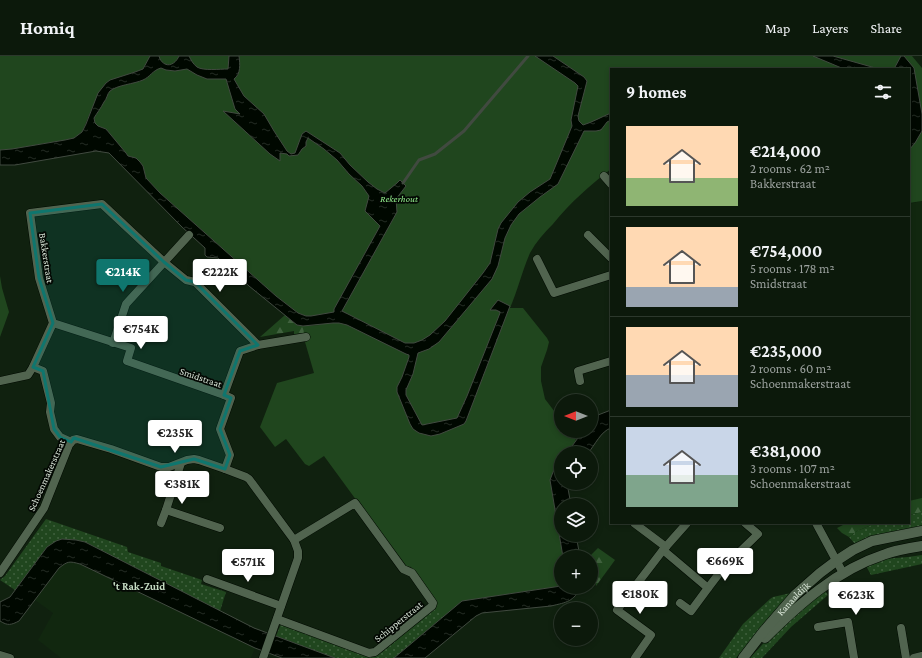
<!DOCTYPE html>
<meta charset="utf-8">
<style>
:root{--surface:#0c190b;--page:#152214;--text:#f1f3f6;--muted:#9aa09d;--line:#2c382c;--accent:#0f766e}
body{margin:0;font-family:"Crimson Pro",serif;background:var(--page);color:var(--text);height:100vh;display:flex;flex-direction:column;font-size:15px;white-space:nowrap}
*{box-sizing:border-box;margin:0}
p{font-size:13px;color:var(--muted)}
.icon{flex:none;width:22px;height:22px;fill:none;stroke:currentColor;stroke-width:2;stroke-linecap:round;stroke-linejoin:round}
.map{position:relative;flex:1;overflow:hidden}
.side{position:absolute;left:610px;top:12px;width:300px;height:456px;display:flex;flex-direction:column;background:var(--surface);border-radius:0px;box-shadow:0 2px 6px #0003,0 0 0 1px var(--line)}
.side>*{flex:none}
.needle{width:26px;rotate:270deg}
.fabs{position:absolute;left:554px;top:338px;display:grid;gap:8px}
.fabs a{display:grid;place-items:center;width:44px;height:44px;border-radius:50%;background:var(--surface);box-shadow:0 2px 6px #0003,0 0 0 1px var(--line);font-size:20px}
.price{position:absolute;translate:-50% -34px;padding:0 9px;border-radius:4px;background:#fff;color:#222;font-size:13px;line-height:26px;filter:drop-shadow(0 1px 2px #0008)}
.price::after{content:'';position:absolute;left:50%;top:24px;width:12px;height:9px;margin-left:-6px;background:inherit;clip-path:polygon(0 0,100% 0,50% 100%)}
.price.active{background:var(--accent);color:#fff}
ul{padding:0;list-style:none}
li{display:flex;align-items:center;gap:12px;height:100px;padding:0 16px}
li+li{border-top:1px solid var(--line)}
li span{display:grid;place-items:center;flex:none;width:112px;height:80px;border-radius:0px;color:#555}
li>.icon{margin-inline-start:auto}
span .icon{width:48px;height:48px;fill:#fffc;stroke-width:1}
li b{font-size:17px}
h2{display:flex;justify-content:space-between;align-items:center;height:48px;padding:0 16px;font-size:17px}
header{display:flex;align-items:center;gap:24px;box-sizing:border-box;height:56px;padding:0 20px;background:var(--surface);border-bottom:1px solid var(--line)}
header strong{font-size:19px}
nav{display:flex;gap:22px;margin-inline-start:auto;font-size:14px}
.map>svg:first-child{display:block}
.built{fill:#11270f}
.grass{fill:url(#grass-dots)}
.forest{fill:url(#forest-firs)}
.park{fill:#20461e}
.water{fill:url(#water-ripples);stroke:#414a40;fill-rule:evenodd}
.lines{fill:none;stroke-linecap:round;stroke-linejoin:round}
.stream{stroke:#414a40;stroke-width:3}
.minor-casing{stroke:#000a00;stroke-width:9}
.tertiary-casing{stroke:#000a00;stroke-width:11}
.minor{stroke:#51644f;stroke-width:8}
.tertiary{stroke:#51644f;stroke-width:10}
.marked{fill:#0f766e;fill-opacity:0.2;stroke:#0f766e;stroke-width:3;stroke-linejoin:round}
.labels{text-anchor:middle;stroke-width:3.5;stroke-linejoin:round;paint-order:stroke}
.park-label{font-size:10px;font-style:italic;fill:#92ed8c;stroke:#030803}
.street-label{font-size:10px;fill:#d8e4d7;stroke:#030803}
.neighbourhood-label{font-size:11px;font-weight:bold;fill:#c5dbc3;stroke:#030803}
</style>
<header>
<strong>Homiq</strong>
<nav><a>Map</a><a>Layers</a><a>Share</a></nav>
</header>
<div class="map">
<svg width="922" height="602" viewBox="0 0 922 602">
<defs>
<pattern id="grass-dots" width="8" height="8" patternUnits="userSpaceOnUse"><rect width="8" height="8" fill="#20461e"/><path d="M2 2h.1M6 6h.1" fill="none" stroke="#40613e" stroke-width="1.8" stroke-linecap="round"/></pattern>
<pattern id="forest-firs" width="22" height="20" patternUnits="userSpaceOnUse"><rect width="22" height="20" fill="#20461e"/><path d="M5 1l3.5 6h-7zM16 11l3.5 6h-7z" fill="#40613e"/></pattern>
<pattern id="water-ripples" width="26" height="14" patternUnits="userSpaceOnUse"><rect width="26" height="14" fill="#000800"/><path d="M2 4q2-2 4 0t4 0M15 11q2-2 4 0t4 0" fill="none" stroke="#242c24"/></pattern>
</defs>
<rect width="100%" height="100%" fill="#10210f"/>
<g class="built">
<polygon points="922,145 922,456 909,459 909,148"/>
<polygon points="71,505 80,508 255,592 251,602 61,602 38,584 53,557 35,544 59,512 66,506"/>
</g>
<g class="grass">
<polygon points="922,456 922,472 856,489 849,481 857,475 876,467 909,467 909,459"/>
<polygon points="46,463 127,491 128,496 161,507 161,510 202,524 201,528 226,536 220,555 85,486 76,484 62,483 47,491 15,534 0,524 5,520"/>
<polygon points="922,499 922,508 871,519 865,508 884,503 908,501"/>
<polygon points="503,525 505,538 462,545 394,602 335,602 276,580 281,568 368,601 375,601 392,588 430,555 433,550"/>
<polygon points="824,533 828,539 791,571 762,602 750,602 772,578"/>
<polygon points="791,537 771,559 736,602 719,602 743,568 770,543 773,541"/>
</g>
<g class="forest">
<polygon points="285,259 297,269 303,270 311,277 294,278 294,275 260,281"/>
<polygon points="922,442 922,456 909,459 909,445"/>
<polygon points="847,467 876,467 857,475 849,481 842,477 837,472"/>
<polygon points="598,492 615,504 596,530 591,499"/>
</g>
<g class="park">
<path d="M0 0H912L922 12V145L909 147V13H611V113C590 129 570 147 553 168 544 177 536 186 530 197 522 215 518 234 510 252H523L547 282 549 286 547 294 541 311V325L545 343 561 364V375H569L576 384 567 397H561V405L553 416 550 424 563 501H561V530L462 545 444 560 433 550 434 544 411 511 402 509 354 441 324 400 309 410 305 408 286 383 275 391 260 371 277 327 314 317 305 286 303 270 320 269 311 260H306L298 257 276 240 160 137 146 122 143 110 136 102 128 100 106 73 98 70 95 67 94 62 93 50 82 76 74 82 65 84 12 93 0 94Z"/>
<polygon points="0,220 2,232 9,256 0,281"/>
</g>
<g class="water">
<path d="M150 0H159L160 3C161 5 163 7 165 8 171 11 177 5 179 0H189C191 4 193 8 197 11 203 15 220 13 228 13L229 0H239C240 8 241 18 234 23L244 40 264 58 274 75 287 95 291 98 295 97 302 78 306 75 340 97 350 109 368 126 377 133 385 137 397 127 400 124 406 130 396 143 397 156 342 255 405 287H414L422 284 430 279 445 265 483 217 490 207 498 173 501 167 518 146 530 136 550 123 572 70 571 64 578 30 575 27 535 0H553L584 21 587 25 586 29 578 60 579 65 583 69C593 66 601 61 611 57V64L607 66 601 74 596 75H584L558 128 540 141 519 158 511 169 505 182 498 210 492 223 439 286 429 293 418 297 413 318 406 334V339L422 369 457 362 467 340 500 257V256L496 254H490L498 244 510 250 466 365 464 368 440 378 431 380 419 377 413 373 410 368 397 336V331L402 321 409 301V299L406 298 347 269 339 267H333L303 270 297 269 249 230 218 202 207 201 205 199V192L182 171 109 97 96 95 15 109H0V94L12 93 65 84 74 82 82 76 86 68 98 37 106 27 110 24 135 16 143 13ZM161 12 166 14 175 15 187 13 197 19 207 23H226L235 53 240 58 223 55 270 98 280 105V97L287 98 289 100 298 99 302 93 306 90V86L308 82 324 93 337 104 349 118 362 130 369 140 365 155 380 170 334 253V256L311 260H306L298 257 276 240 160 137 146 122 143 110 140 106 136 102 128 100 126 97 106 73 98 70 95 67 94 62C97 57 101 52 104 46 107 43 107 38 110 35 117 29 134 28 143 24 150 21 153 14 161 12Z"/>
<polygon points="813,0 833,0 879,13 844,13"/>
<polygon points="901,0 904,0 914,12 922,58 922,75 915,87 909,94 909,13 896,13 895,11"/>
<path d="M611 354V372C601 375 595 389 588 397H567L583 375H591V364L598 359Z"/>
<polygon points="561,405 561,427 567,427 571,449 561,449 561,479 576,479 580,501 563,501 550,424 553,416"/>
<path d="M62 483 76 484 85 486 254 572 335 602H282L255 592 80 508C69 505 68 505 59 512L19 565C11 569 8 570 0 565V546L10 541 47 491 56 485Z"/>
<path d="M561 530V531H582C572 546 568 546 551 550L482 557 476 560 425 602H394L462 545Z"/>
</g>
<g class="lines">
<polyline class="stream" points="403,127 419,104 435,98 464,75 528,0"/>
<g class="minor-casing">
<g id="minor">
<polyline points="604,120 611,128"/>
<polyline points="588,179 611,202"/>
<polyline points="537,203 554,237 611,219"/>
<polyline points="195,226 211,210"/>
<polyline points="53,267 131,292 127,305 224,339"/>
<polyline points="113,287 126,248 189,179"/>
<polyline points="0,325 28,319 33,311"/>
<polyline points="580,325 578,315 611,305"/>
<polyline points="71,386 60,381 54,373 50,356 51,347 43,315 33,311 53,267 39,222 30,157 102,148 164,206 186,224 195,226 258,289"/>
<polyline points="181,407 166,454 220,472"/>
<polyline points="225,413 230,399 220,373 231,342 224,339 240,295 258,289 306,281"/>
<polyline points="161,467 166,454"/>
<polyline points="634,467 666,491"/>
<polyline points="816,467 843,517"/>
<polyline points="663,494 708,532 724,511 758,478 745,467"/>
<polyline points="0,517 44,452 69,389 73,384 77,383 111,393 161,411 169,411 187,404 194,403 199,404 225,413 246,421 249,423 294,484 298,495 298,502 263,602"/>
<polyline points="207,523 281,550"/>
<polyline points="680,547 691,555 708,532"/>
<polyline points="277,563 369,597 375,596 432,550 433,547 412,517 403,513 355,447 294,484"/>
<polyline points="818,571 848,566 854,602"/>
<polyline points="901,572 906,602"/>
<polyline points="0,599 10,602"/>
<polyline points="635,602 651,579 617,554 663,494 687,467"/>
<polyline points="914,602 922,600"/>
</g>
</g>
<g class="tertiary-casing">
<g id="tertiary">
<path d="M765 582C799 548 837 514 883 499 895 494 909 492 922 490"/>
<path id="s1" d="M743 602 763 576 795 539 820 517 836 505 853 494 872 485 922 475"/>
</g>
</g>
<use href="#minor" class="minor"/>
<use href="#tertiary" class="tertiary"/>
</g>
<path class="marked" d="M102 148 164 206 186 224 195 226 258 289 240 295 224 339 231 342 220 373 230 399 225 413 194 403 161 411 74 382 71 386 60 381 54 373 43 315 33 311 53 267 39 222 30 157Z"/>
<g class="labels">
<g class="park-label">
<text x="399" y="146">Rekerhout</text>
</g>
<g class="street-label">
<text transform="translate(47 202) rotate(81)" y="4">Bakkerstraat</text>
<text transform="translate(201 321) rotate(19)" y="4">Smidstraat</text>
<text transform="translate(46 419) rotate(-66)" y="4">Schoenmakerstraat</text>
<text dy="4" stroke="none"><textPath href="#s1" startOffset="78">Kanaaldijk</textPath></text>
<text transform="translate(398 565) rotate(-39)" y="4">Schipperstraat</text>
</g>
<g class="neighbourhood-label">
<text x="139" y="534">'t Rak-Zuid</text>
</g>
</g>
</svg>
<div class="fabs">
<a><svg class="needle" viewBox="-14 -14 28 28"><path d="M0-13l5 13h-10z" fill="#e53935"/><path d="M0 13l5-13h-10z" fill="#9aa09d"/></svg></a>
<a><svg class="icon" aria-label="locate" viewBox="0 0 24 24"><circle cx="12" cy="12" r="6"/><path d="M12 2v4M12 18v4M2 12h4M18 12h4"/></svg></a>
<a><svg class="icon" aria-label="layers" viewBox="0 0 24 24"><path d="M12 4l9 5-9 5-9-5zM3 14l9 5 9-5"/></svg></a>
<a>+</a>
<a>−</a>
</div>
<b class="price active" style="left:123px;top:237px">€214K</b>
<b class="price" style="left:220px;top:237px">€222K</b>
<b class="price" style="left:141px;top:294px">€754K</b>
<b class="price" style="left:175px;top:398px">€235K</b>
<b class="price" style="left:182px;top:449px">€381K</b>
<b class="price" style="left:725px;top:526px">€669K</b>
<b class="price" style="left:248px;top:527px">€571K</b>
<b class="price" style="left:640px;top:559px">€180K</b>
<b class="price" style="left:856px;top:560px">€623K</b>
<section class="side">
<h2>9 homes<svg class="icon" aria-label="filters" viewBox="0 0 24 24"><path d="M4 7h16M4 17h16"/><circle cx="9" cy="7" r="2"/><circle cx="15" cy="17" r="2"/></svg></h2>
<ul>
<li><span style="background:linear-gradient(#ffd9b3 65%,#8fb573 0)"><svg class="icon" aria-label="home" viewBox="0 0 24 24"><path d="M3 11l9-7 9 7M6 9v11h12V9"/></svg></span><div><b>€214,000</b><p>2 rooms · 62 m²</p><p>Bakkerstraat</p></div></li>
<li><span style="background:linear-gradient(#ffd9b3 75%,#9aa5b1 0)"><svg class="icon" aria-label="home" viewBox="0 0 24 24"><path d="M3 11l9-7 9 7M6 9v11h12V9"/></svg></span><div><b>€754,000</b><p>5 rooms · 178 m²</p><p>Smidstraat</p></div></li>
<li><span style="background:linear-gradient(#ffd9b3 60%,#9aa5b1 0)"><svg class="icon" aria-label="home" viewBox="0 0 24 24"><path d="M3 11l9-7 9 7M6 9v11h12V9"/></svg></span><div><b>€235,000</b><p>2 rooms · 60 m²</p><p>Schoenmakerstraat</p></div></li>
<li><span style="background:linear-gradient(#c9d6e8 60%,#7fa58c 0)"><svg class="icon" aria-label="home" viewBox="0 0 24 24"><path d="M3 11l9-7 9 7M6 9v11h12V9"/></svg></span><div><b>€381,000</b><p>3 rooms · 107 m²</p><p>Schoenmakerstraat</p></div></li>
</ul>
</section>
</div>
